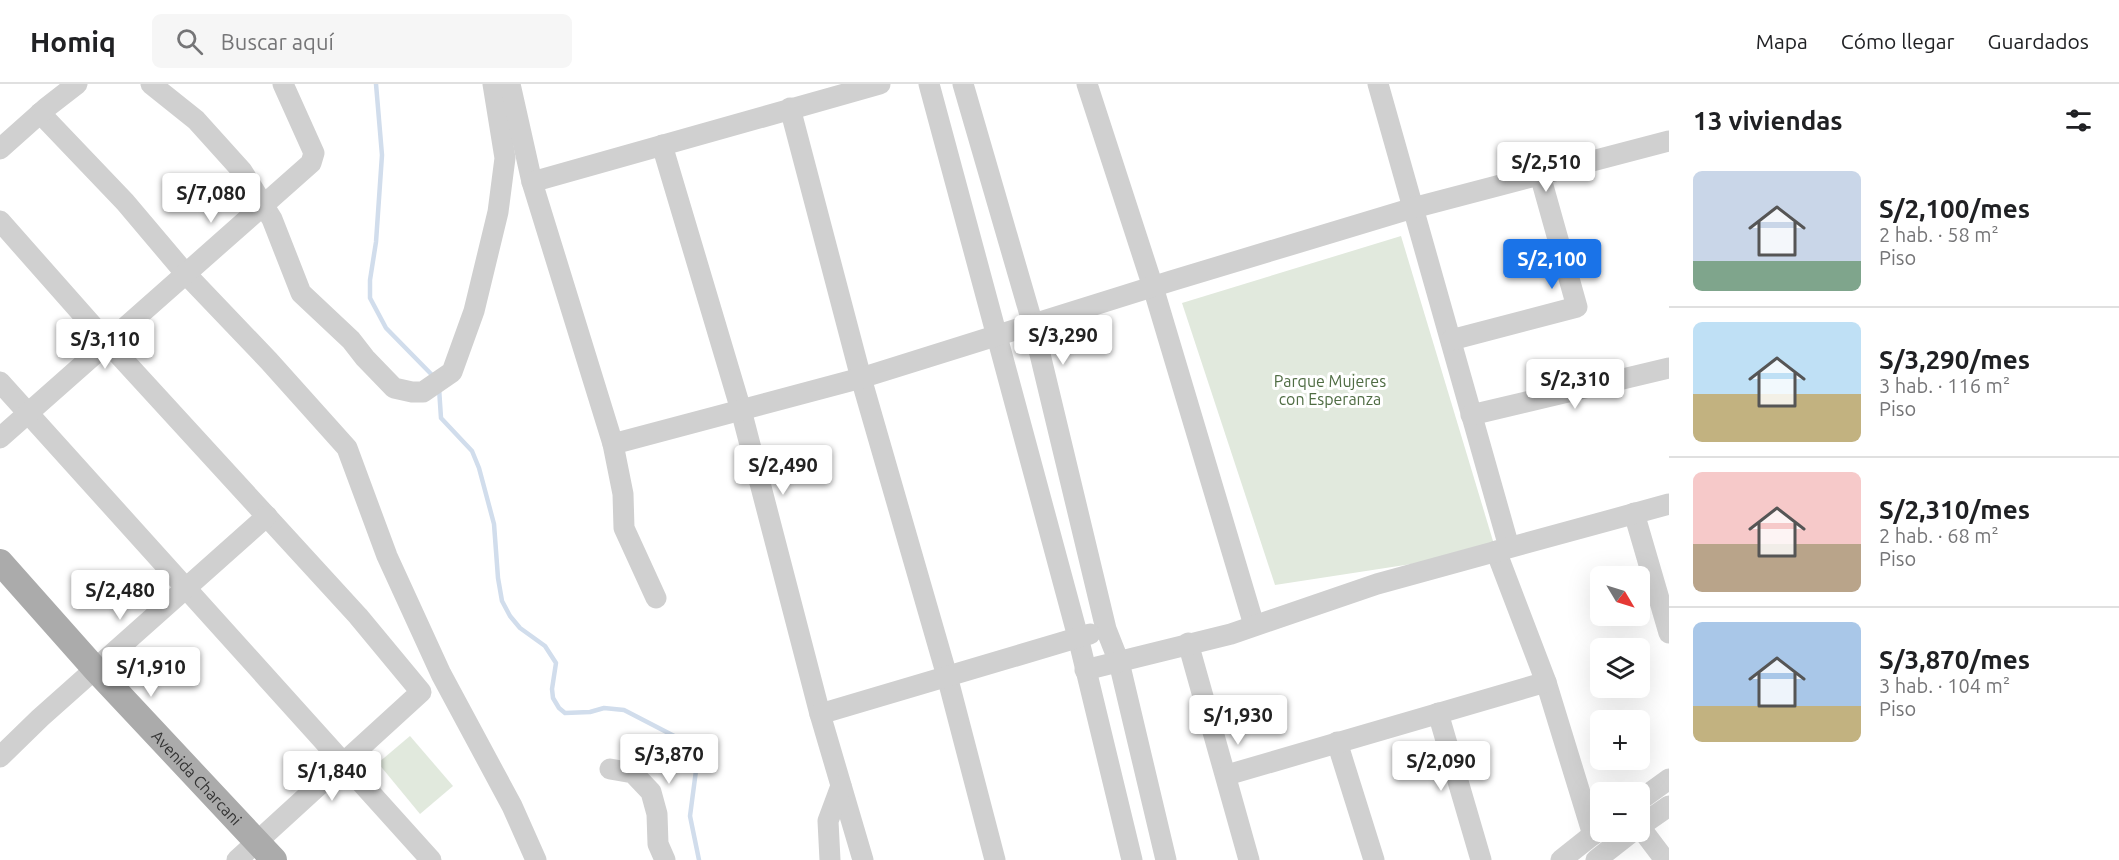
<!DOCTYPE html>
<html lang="es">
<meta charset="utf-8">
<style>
:root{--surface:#fff;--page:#f6f6f6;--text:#202124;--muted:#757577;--line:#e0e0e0;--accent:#1a73e8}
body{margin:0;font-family:Ubuntu,sans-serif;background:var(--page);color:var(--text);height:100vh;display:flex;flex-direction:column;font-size:22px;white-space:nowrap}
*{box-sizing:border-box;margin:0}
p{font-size:20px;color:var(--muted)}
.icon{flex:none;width:33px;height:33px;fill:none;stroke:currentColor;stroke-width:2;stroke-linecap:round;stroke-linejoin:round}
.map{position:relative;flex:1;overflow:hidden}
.sheet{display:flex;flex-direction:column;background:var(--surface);width:450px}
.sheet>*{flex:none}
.needle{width:39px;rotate:128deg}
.buttons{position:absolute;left:1590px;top:482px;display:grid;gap:12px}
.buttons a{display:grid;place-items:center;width:60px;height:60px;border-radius:9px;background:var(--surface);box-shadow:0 6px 24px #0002;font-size:30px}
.price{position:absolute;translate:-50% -51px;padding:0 14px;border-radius:6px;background:#fff;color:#222;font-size:20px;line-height:39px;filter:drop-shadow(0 2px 3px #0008)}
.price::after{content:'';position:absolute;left:50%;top:36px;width:18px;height:14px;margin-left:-9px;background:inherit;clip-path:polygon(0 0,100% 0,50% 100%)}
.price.on{background:var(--accent);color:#fff}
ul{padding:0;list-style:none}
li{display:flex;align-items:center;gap:18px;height:150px;padding:0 24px}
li+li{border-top:2px solid var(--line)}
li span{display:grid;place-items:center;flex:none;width:168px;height:120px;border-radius:9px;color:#555}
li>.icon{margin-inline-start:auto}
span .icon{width:72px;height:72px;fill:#fffc;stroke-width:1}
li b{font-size:26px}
h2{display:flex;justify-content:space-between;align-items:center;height:72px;padding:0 24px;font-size:26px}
header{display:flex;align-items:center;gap:36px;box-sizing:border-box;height:84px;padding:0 30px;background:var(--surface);border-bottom:2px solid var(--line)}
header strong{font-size:28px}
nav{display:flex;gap:33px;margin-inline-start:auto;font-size:21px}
.search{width:420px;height:54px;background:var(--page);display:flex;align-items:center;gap:15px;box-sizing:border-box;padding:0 21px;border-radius:9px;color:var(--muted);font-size:22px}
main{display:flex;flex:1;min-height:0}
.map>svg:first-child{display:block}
.green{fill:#e1e9dd}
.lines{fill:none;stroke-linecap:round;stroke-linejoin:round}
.stream{stroke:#d1ddec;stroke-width:4.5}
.minor{stroke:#d0d0d0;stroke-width:21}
.major{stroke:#ababab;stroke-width:26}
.labels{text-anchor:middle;stroke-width:6;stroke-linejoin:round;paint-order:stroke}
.park-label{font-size:16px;fill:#4f6c43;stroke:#fff}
.street-label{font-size:16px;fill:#333;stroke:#fff}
</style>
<header>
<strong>Homiq</strong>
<div class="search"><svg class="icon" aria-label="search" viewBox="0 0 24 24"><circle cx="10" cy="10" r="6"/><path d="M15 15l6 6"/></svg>Buscar aquí</div>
<nav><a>Mapa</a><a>Cómo llegar</a><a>Guardados</a></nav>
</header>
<main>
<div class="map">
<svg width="1669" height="776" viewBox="0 0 1669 776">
<rect width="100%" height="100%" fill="#fff"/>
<g class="green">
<polygon points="1401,152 1496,467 1275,501 1182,219"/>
<polygon points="410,652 453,702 420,730 378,679"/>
</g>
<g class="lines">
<g class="stream">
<polyline points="376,0 382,71 376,158 370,196 370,214 386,244 435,294"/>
<polyline points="439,304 441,334 472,367 479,384 494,440 498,494 502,517 510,532 520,544 545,562 556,579 552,605 553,614 559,624 565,629 590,628 604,624 624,626 680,655 690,665 697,679 690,732 699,776"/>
</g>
<g class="minor">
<polyline points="151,0 196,36 242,87 272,135 301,209 351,256 365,274 394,304 412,308 423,308 452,288 474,227 498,128 505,74 493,0"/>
<polyline points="510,0 532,98 613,360 623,410 624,444 656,514"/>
<polyline points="929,0 1078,553 1132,776"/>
<polyline points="963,0 1033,241 1106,545 1119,578 1166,776"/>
<polyline points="1087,0 1153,203 1254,541"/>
<polyline points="1378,0 1509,463"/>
<polyline points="790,24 861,294 947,592 995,776"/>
<polyline points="40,29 125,118 185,189 269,277 347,364 387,472 441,590 512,722 536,776"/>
<polyline points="662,61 741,326 820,630 863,776"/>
<polyline points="0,65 46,24 77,0"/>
<polyline points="532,98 880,0"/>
<polyline points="0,137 107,258 358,532 421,608 237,776"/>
<polyline points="1451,256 1577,223 1540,91"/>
<polyline points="0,298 431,776"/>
<polyline points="1471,331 1669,284"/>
<polyline points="0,354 311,79 314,69 283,0"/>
<polyline points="613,360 861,294 1171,197 1413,124 1669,57"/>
<polyline points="1634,429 1669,549"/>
<polyline points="1496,467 1546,598 1593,751"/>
<polyline points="1188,559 1249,776"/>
<polyline points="1085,586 1231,550 1377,500 1669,420"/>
<polyline points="1438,629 1481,776"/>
<polyline points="820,630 1090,550"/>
<polyline points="1337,658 1374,776"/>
<polyline points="0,673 40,634 267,432"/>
<polyline points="610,685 633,689 651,708 657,730 658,760 665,776"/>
<polyline points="1227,691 1546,598"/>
<polyline points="1640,716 1669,695"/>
<polyline points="1640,742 1669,722"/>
<polyline points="1640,743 1665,776"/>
<polyline points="830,776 828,737 841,702"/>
<polyline points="1561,776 1600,745"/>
<polyline points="1596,776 1633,747"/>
</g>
<path class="major" id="s1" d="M0 478 96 586 274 776"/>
</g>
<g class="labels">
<g class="park-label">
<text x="1330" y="303">Parque Mujeres<tspan x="1330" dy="18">con Esperanza</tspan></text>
</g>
<g class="street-label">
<text dy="6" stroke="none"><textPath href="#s1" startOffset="292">Avenida Charcani</textPath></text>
</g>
</g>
</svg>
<div class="buttons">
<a><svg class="needle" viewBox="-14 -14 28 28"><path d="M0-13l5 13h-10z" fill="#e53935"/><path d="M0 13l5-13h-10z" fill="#757577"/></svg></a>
<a><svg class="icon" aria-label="layers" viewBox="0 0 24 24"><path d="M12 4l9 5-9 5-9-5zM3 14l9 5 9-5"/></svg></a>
<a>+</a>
<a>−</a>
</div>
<b class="price" style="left:1546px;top:109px">S/2,510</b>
<b class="price" style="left:211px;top:140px">S/7,080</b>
<b class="price on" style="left:1552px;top:206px">S/2,100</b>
<b class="price" style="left:1063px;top:282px">S/3,290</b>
<b class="price" style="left:105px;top:286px">S/3,110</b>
<b class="price" style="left:1575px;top:326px">S/2,310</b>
<b class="price" style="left:783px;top:412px">S/2,490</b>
<b class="price" style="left:120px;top:537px">S/2,480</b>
<b class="price" style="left:151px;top:614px">S/1,910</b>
<b class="price" style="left:1238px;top:662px">S/1,930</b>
<b class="price" style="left:669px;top:701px">S/3,870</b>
<b class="price" style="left:1441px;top:708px">S/2,090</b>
<b class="price" style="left:332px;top:718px">S/1,840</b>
</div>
<section class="sheet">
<h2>13 viviendas<svg class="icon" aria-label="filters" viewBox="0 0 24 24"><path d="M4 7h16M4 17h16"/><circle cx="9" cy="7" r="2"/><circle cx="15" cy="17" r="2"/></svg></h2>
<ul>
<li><span style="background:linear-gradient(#c9d6e8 75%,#7fa58c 0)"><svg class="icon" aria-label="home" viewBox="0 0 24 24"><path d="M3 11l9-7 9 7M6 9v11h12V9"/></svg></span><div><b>S/2,100/mes</b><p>2 hab. · 58 m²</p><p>Piso</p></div></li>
<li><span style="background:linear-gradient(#bfe0f5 60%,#c2b280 0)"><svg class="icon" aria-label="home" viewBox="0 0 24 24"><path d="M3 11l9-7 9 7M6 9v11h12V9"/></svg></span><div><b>S/3,290/mes</b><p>3 hab. · 116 m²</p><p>Piso</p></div></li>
<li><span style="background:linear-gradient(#f6c9c9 60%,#b9a48a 0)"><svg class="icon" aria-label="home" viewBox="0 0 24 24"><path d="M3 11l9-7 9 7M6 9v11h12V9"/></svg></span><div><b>S/2,310/mes</b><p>2 hab. · 68 m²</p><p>Piso</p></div></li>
<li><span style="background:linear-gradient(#a9c7e8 70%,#c2b280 0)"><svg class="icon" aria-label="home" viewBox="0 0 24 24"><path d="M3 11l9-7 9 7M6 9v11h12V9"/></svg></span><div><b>S/3,870/mes</b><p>3 hab. · 104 m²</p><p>Piso</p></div></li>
</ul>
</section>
</main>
